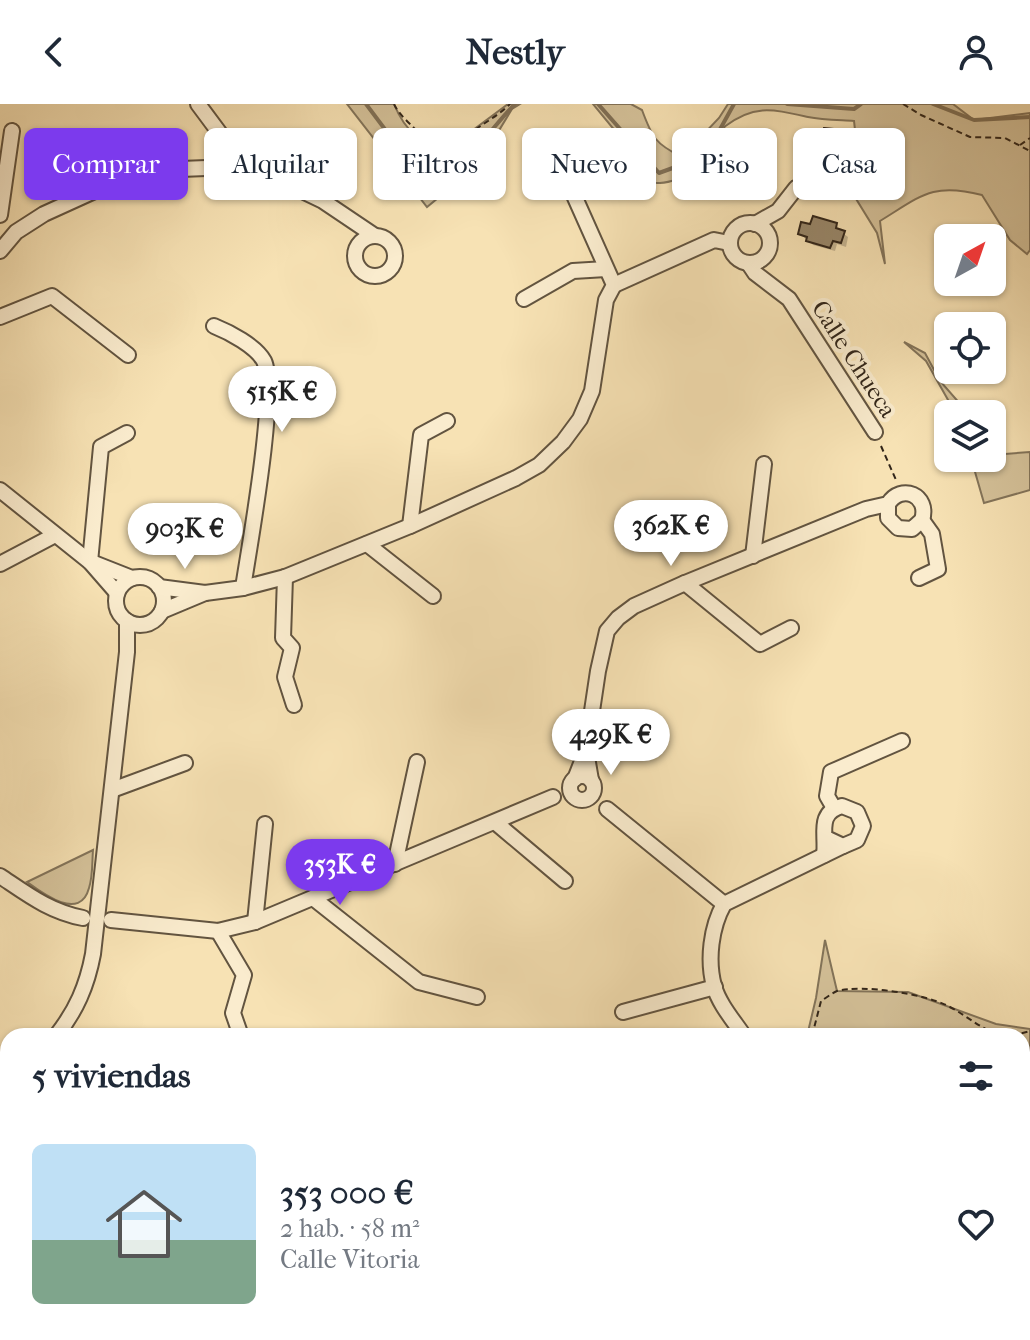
<!DOCTYPE html>
<html lang="es">
<meta charset="utf-8">
<style>
:root{--surface:#fff;--page:#f2f2f3;--text:#1f2937;--muted:#747a83;--accent:#7c3aed}
body{margin:0;font-family:"IM FELL French Canon",serif;background:var(--page);color:var(--text);height:100vh;display:flex;flex-direction:column;font-size:30px;white-space:nowrap}
*{box-sizing:border-box;margin:0}
p{font-size:26px;color:var(--muted)}
.icon{flex:none;width:44px;height:44px;fill:none;stroke:currentColor;stroke-width:2;stroke-linecap:round;stroke-linejoin:round}
.map{position:relative;flex:1;overflow:hidden}
.drawer{position:absolute;left:0px;top:924px;width:1030px;height:312px;display:flex;flex-direction:column;background:var(--surface);border-radius:24px 24px 0 0;box-shadow:0 2px 6px #0004}
.drawer>*{flex:none}
.banner{position:absolute;left:24px;top:24px;width:982px;height:72px;display:flex;gap:16px}
.needle{width:52px;rotate:40deg}
.controls{position:absolute;left:934px;top:120px;display:grid;gap:16px}
.controls a{display:grid;place-items:center;width:72px;height:72px;border-radius:12px;background:var(--surface);box-shadow:0 2px 6px #0004;font-size:40px}
.price{position:absolute;translate:-50% -68px;padding:0 18px;border-radius:28px;background:#fff;color:#222;font-size:26px;line-height:52px;filter:drop-shadow(0 2px 4px #0008)}
.price::after{content:'';position:absolute;left:50%;top:48px;width:24px;height:18px;margin-left:-12px;background:inherit;clip-path:polygon(0 0,100% 0,50% 100%)}
.price.current{background:var(--accent);color:#fff}
ul{padding:0;list-style:none}
li{display:flex;align-items:center;gap:24px;height:200px;padding:0 32px}
li span{display:grid;place-items:center;flex:none;width:224px;height:160px;border-radius:12px;color:#555}
li>.icon{margin-inline-start:auto}
span .icon{width:96px;height:96px;fill:#fffc;stroke-width:1}
li b{font-size:34px}
h2{display:flex;justify-content:space-between;align-items:center;height:96px;padding:0 32px;font-size:34px}
.tag{padding:0 28px;border-radius:12px;background:var(--surface);box-shadow:0 2px 6px #0004;font-size:28px;line-height:72px}
.tag.current{background:var(--accent);color:#fff}
header{display:flex;justify-content:space-between;align-items:center;height:104px;padding:0 32px;background:var(--surface);font-size:36px;font-weight:700}
.map>svg:first-child{display:block}
.green{fill:#d5c29a;stroke:#83745a;stroke-width:2}
.shadow{fill:#0003}
.lines{fill:none;stroke-linecap:round;stroke-linejoin:round}
.stream{stroke:#807056;stroke-width:4}
.building{fill:#98876a;stroke:#312519;stroke-width:2}
.street-casing{stroke:#625440;stroke-width:18}
.path{stroke:#312519;stroke-width:2;stroke-dasharray:6 4;stroke-linecap:butt}
.street{stroke:#faecce;stroke-width:14}
.labels{text-anchor:middle;stroke-width:8;stroke-linejoin:round;paint-order:stroke}
.street-label{font-size:24px;fill:#312519;stroke:#faecce}
</style>
<header><svg class="icon" aria-label="back" viewBox="0 0 24 24"><path d="M15 5l-7 7 7 7"/></svg>Nestly<svg class="icon" aria-label="person" viewBox="0 0 24 24"><circle cx="12" cy="8" r="4"/><path d="M4 21q1-7 8-7t8 7"/></svg></header>
<div class="map">
<svg width="1030" height="1236" viewBox="0 0 1030 1236">
<rect width="100%" height="100%" fill="#f7e2b4"/>
<filter id="stains"><feTurbulence type="fractalNoise" baseFrequency=".0025" numOctaves="4"/><feColorMatrix values="0 0 0 0 .2 0 0 0 0 .09 0 0 0 0 .02 0 0 0 .5 -.17"/></filter>
<radialGradient id="worn" r=".72"><stop offset=".6" stop-color="#630" stop-opacity="0"/><stop offset="1" stop-color="#630" stop-opacity=".3"/></radialGradient>
<g class="green">
<path d="M347 0H394C404 25 423 45 451 46L461 35 508 0H520L512 5 478 61 427 103Z"/>
<path d="M593 0H631L642 6C652 33 655 40 682 53L719 14 728 0H953L974 16 1030 9V146L1027 150 1010 136 982 91C932 78 921 92 880 117L885 160 877 129 842 72 859 62 854 17C839 16 823 16 808 13 772 5 754 0 724 23L732 41C718 56 681 78 660 79 652 80 643 76 635 73L621 34Z"/>
<polygon points="904,238 925,249 940,277 969,310 956,310 926,257"/>
<polygon points="992,336 1005,350 1030,348 1030,386 984,399 971,354 992,354"/>
<path d="M93 746C92 758 93 772 89 784 80 818 42 789 27 778Z"/>
<polygon points="825,836 837,887 908,888 996,920 1030,925 1030,1236 324,1236 324,1228 1022,1228 1022,932 807,932 816,894"/>
</g>
<g class="shadow">
<polygon points="854,39 859,44 858,55 848,54 847,59 835,57 835,60 827,59 823,55"/>
<polygon points="771,57 776,61 774,81 761,80 749,71"/>
<polygon points="836,121 840,127 848,133 846,143 837,140 835,147 813,141 800,130"/>
</g>
<g class="lines">
<g class="stream">
<path d="M366 0 423 76C465 69 487 28 515 0"/>
<polyline points="598,0 659,69 700,54 713,38 734,0"/>
<polyline points="787,0 854,5 861,0"/>
<polyline points="933,0 974,16 1030,13"/>
</g>
</g>
<g class="building">
<polygon points="824,24 833,25 832,33 855,37 854,51 844,50 843,55 821,55"/>
<polygon points="749,53 772,55 770,78 754,76 754,73 747,72"/>
<polygon points="813,112 837,119 836,124 845,127 841,139 833,137 830,144 806,137 807,133 798,130 801,118 810,120"/>
</g>
<g class="lines">
<g class="street-casing">
<g id="street">
<polyline points="198,0 230,43 232,63"/>
<polyline points="0,111 12,27"/>
<circle cx="750" cy="139" r="20"/>
<polyline points="755,120 778,107 796,84"/>
<circle cx="375" cy="152" r="20"/>
<polyline points="0,147 16,128 44,110 99,85 155,66 232,63 273,73 323,97 375,132"/>
<polyline points="749,160 755,169 789,195 875,328"/>
<polyline points="614,181 714,136 729,139"/>
<polyline points="524,195 573,167 606,165"/>
<polyline points="0,213 52,192 128,251"/>
<path d="M214 222C229 228 256 242 264 257 278 286 249 444 243 484"/>
<polyline points="0,386 90,458 117,489"/>
<polyline points="410,422 421,331 447,317"/>
<polyline points="367,440 433,492"/>
<polyline points="753,452 764,360"/>
<polyline points="90,458 101,343 127,329"/>
<polyline points="94,459 132,474"/>
<polyline points="0,460 55,431"/>
<polyline points="285,473 283,534 292,544 285,573 294,601"/>
<circle cx="140" cy="497" r="24"/>
<polyline points="919,474 938,465 932,430 922,416"/>
<polyline points="685,479 760,540 791,524"/>
<polyline points="159,483 205,489"/>
<polyline points="162,507 205,489 243,484 285,473 410,422 516,374 539,361 563,338 580,315 592,287 606,196 614,181 564,69"/>
<path d="M586 647 598 567 607 527 618 514 634 502 685 479 866 405 888 400C901 379 930 391 922 416L912 425 898 424 888 414V400"/>
<circle cx="582" cy="684" r="12"/>
<polyline points="575,675 586,647 591,676"/>
<polyline points="112,686 185,659"/>
<polyline points="834,704 827,692 831,668 902,637"/>
<polyline points="607,705 724,800"/>
<polyline points="496,719 565,777"/>
<path d="M824 751C827 731 816 709 842 702L857 708 863 722 857 736 843 742 826 734"/>
<polyline points="395,760 417,658"/>
<path d="M0 772C27 790 50 808 83 814"/>
<polyline points="313,794 419,878 477,893"/>
<polyline points="111,816 218,827 255,818 553,693"/>
<polyline points="255,818 265,720"/>
<polyline points="218,827 244,871 233,909 241,932"/>
<polyline points="623,908 715,883"/>
<path d="M56 932C76 907 87 882 93 850L127 548V517"/>
<path d="M744 932C734 917 719 900 714 882 707 856 711 823 724 800L843 742"/>
<polyline points="0,969 8,966"/>
<polyline points="0,1151 8,1149"/>
</g>
</g>
<g class="path">
<path d="M394 0C398 9 407 17 414 24 437 45 450 41 475 26 487 17 499 11 510 0"/>
<polyline points="903,0 921,11 970,33 1005,34 1030,47"/>
<polyline points="1020,41 1030,34"/>
<polyline points="881,342 896,376"/>
<path d="M812 932 821 897C826 894 832 889 837 887 862 880 925 890 948 902 970 913 982 928 1008 932"/>
<polyline points="1012,932 1030,927"/>
<polyline points="1022,1115 1030,1117"/>
<polyline points="336,1228 337,1236"/>
<polyline points="781,1236 781,1228"/>
</g>
<use href="#street" class="street"/>
</g>
<g class="labels">
<g class="street-label">
<text transform="translate(854 255) rotate(57)" y="8">Calle Chueca</text>
</g>
</g>
<rect width="100%" height="100%" filter="url(#stains)"/>
<rect width="100%" height="100%" fill="url(#worn)"/>
</svg>
<div class="controls">
<a><svg class="needle" viewBox="-14 -14 28 28"><path d="M0-13l5 13h-10z" fill="#e53935"/><path d="M0 13l5-13h-10z" fill="#747a83"/></svg></a>
<a><svg class="icon" aria-label="locate" viewBox="0 0 24 24"><circle cx="12" cy="12" r="6"/><path d="M12 2v4M12 18v4M2 12h4M18 12h4"/></svg></a>
<a><svg class="icon" aria-label="layers" viewBox="0 0 24 24"><path d="M12 4l9 5-9 5-9-5zM3 14l9 5 9-5"/></svg></a>
</div>
<b class="price" style="left:282px;top:330px">515K €</b>
<b class="price" style="left:671px;top:464px">362K €</b>
<b class="price" style="left:185px;top:467px">903K €</b>
<b class="price" style="left:611px;top:673px">429K €</b>
<b class="price current" style="left:340px;top:803px">353K €</b>
<div class="banner">
<a class="tag current">Comprar</a>
<a class="tag">Alquilar</a>
<a class="tag">Filtros</a>
<a class="tag">Nuevo</a>
<a class="tag">Piso</a>
<a class="tag">Casa</a>
</div>
<section class="drawer">
<h2>5 viviendas<svg class="icon" aria-label="filters" viewBox="0 0 24 24"><path d="M4 7h16M4 17h16"/><circle cx="9" cy="7" r="2"/><circle cx="15" cy="17" r="2"/></svg></h2>
<ul>
<li><span style="background:linear-gradient(#bfe0f5 60%,#7fa58c 0)"><svg class="icon" aria-label="home" viewBox="0 0 24 24"><path d="M3 11l9-7 9 7M6 9v11h12V9"/></svg></span><div><b>353 000 €</b><p>2 hab. · 58 m²</p><p>Calle Vitoria</p></div><svg class="icon" aria-label="heart" viewBox="0 0 24 24"><path d="M12 20l-8-8c-3-5 5-10 8-4 3-6 11-1 8 4z"/></svg></li>
</ul>
</section>
</div>
